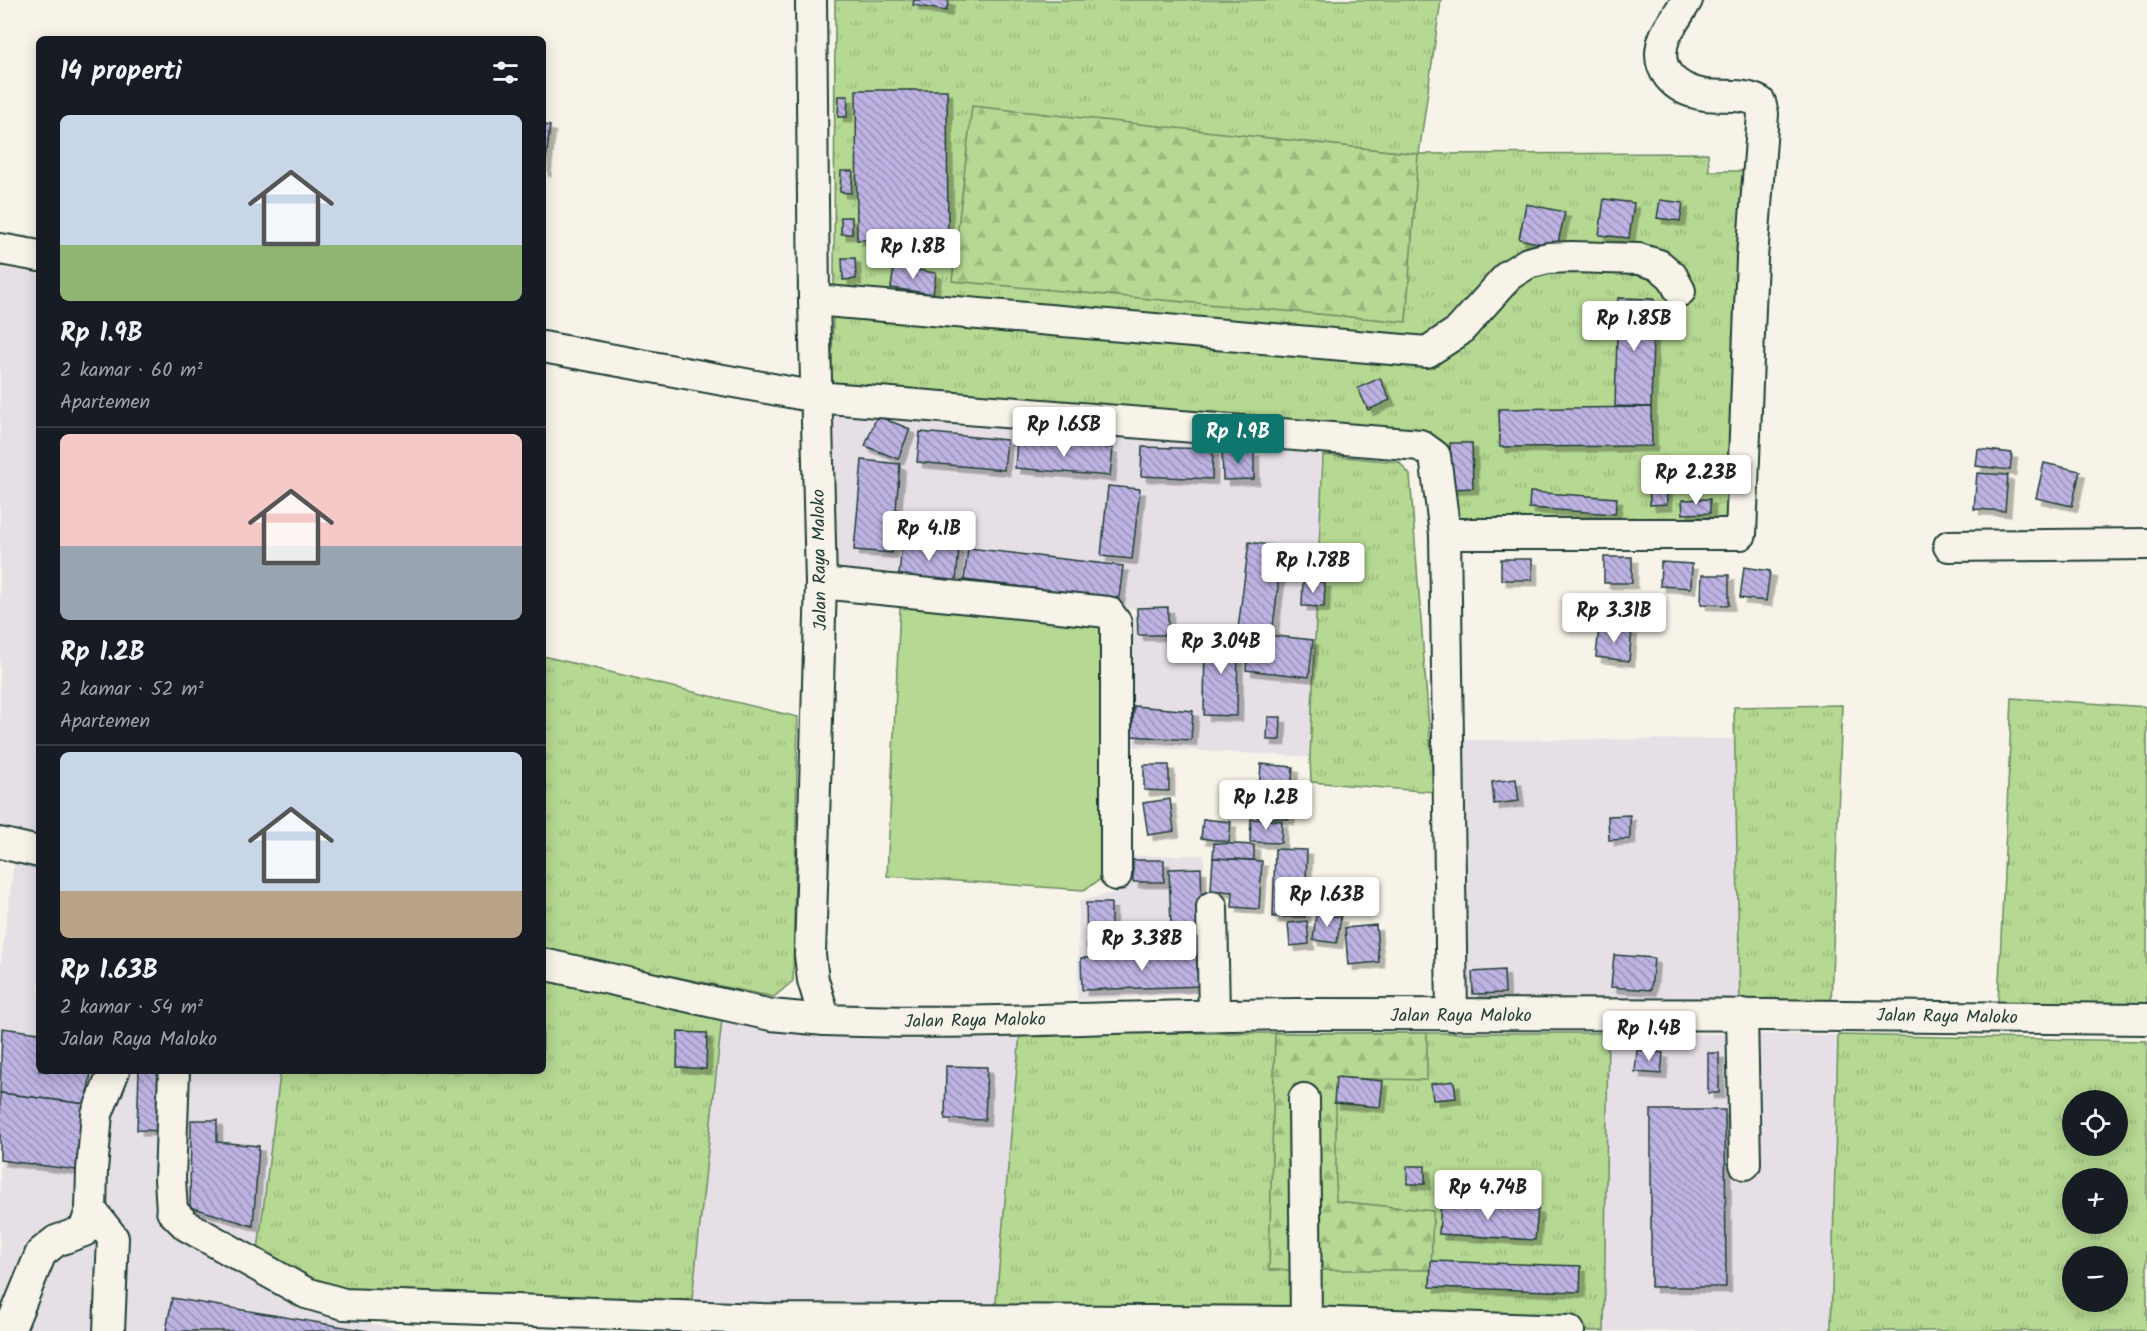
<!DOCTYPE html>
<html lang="id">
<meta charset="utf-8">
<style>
:root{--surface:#171b24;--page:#242831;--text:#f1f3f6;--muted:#9ea1a6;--line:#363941;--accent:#0f766e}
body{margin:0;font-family:Kalam,sans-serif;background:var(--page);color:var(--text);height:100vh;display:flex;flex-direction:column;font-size:22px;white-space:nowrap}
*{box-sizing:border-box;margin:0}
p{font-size:20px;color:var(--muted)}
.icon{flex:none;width:33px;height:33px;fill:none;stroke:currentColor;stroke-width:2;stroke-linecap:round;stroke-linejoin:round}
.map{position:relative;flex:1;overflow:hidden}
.panel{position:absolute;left:36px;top:36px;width:510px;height:1038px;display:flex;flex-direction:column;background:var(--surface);border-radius:9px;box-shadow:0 3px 15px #0003}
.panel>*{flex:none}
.controls{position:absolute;left:2062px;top:1090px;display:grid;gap:12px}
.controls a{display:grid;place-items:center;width:66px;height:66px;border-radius:50%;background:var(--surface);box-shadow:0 3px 15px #0003;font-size:30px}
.price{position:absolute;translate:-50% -51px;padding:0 14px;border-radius:6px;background:#fff;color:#222;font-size:20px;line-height:39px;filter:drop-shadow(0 2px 3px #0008)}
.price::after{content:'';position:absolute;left:50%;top:36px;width:18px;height:14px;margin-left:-9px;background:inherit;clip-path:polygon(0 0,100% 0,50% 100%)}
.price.selected{background:var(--accent);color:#fff}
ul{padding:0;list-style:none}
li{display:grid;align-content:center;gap:12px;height:318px;padding:0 24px}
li+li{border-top:2px solid var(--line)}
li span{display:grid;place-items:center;height:186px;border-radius:9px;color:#555}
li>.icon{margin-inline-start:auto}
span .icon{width:108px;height:108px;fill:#fffc;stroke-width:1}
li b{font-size:26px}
h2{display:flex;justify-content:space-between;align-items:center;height:72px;padding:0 24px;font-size:26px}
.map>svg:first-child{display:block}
.built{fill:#e6e0e6}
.grass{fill:url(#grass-tufts);stroke:#6a8a63;stroke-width:1.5;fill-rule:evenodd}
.forest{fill:url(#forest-firs);stroke:#6a8a63;stroke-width:1.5}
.park{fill:#b5d892;stroke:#6a8a63;stroke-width:1.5}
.building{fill:url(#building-back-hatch);stroke:#1f3d34;stroke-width:1.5;filter:url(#shadow)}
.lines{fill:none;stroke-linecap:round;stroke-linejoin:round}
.minor-casing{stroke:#1f3d34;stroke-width:34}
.minor{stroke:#f7f3e8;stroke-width:30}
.labels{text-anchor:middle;stroke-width:4.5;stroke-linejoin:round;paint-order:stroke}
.street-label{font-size:18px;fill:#1f3d34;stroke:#f7f3e8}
</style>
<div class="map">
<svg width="2147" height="1331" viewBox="0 0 2147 1331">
<defs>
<pattern id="grass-tufts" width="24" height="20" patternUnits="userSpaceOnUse" patternTransform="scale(1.5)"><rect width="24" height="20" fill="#b5d892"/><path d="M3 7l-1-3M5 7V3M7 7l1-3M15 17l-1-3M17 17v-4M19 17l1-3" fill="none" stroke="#9bba7e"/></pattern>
<pattern id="forest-firs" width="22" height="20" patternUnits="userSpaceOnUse" patternTransform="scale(1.5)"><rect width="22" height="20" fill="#b5d892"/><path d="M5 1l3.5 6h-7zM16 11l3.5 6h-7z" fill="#9bba7e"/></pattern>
<pattern id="building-back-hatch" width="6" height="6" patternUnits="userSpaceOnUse" patternTransform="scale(1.5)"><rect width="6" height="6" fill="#beb2e3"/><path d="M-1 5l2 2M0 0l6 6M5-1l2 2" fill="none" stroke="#9a92b9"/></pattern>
<filter id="shadow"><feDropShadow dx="5.5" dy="5.5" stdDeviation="0" flood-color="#0004"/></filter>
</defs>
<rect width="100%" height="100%" fill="#f7f3e8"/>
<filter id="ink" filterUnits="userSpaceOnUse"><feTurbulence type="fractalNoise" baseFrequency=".0167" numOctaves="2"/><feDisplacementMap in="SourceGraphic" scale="12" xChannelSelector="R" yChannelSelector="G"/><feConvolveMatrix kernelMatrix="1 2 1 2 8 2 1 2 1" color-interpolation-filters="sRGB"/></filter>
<g filter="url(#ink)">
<g class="built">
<polygon points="0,267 39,274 39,844 0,835"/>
<polygon points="828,410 1145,437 1323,455 1310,757 1124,746 1135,609 831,581"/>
<polygon points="1735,739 1740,1002 1467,1004 1456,740"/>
<polygon points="1204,855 1206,993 1077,1000 1079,901 1117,892 1118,856"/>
<polygon points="14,862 39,867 39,1071 267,1071 280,1074 255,1274 317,1310 403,1331 0,1331 0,969"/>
<polygon points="722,1019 1020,1033 994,1324 690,1318"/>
<polygon points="1608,1033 1838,1035 1831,1331 1604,1331"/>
</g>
<g class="grass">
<polygon points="835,0 1441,0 1419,154 1708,153 1709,171 1748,171 1731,535 1438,527 1433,441 831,387 834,285"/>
<polygon points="1323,455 1399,462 1410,475 1434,792 1311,782 1310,757"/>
<polygon points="543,656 798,717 793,981 774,997 543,950"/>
<polygon points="2012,698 2147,707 2147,1006 1998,1004"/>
<polygon points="1842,705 1831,1003 1740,1002 1734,707"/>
<polygon points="543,981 722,1019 690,1318 419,1308 255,1274 280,1074 267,1071 543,1071"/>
<polygon points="1020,1033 1608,1033 1604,1331 1420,1331 994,1324"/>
<path d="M1838 1035 2147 1041V1331H1831ZM2073 1101H2118V1146H2073ZM2073 1179H2118V1224H2073ZM2073 1257H2118V1302H2073Z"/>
</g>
<g class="forest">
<polygon points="972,106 1418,154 1406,322 952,281"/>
<polygon points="1275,1033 1427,1033 1427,1080 1336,1078 1336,1201 1433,1211 1431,1270 1269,1270"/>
</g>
<polygon class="park" points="900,607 1109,621 1104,877 1084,890 887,876"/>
<g class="building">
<polygon points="914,0 949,0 946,11 913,5"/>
<polygon points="856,90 947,90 948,240 857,240"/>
<polygon points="839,96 848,96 847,117 838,117"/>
<polygon points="543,125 550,126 545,171 543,170"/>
<polygon points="841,171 853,171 851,193 840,192"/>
<polygon points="1604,199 1634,203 1629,238 1599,235"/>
<polygon points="1660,200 1683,203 1680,221 1657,218"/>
<polygon points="1526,204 1565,212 1557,247 1519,239"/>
<rect x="841" y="217" width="11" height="17"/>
<polygon points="842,258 855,258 856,279 843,280"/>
<polygon points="894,266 936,273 933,294 891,288"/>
<polygon points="1618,298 1654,299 1651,407 1615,406"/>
<polygon points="1380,378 1390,400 1368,410 1358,388"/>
<polygon points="1651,407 1652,446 1500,447 1499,409"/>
<polygon points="877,416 910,429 898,459 865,446"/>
<polygon points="920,432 1007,440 1004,470 917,462"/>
<polygon points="1017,440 1113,448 1110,476 1015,468"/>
<polygon points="1450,443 1472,443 1473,488 1452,489"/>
<polygon points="1142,447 1213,449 1212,479 1141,476"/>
<polygon points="1978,449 2012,453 2010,470 1976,466"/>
<polygon points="1222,451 1254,451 1254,479 1223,480"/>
<polygon points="862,460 900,464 892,553 854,550"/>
<polygon points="2044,463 2080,471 2072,506 2036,498"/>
<polygon points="1977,473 2008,475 2005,511 1974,509"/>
<polygon points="1666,477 1667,504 1650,505 1649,478"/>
<polygon points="1108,486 1140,489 1132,559 1101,556"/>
<polygon points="1530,492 1617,498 1615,514 1529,508"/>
<polygon points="1710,499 1710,513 1683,514 1682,500"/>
<polygon points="1249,542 1283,547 1272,634 1238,629"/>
<polygon points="902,543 959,548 956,581 899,576"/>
<polygon points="968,548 1123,566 1119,598 964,580"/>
<rect x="1604" y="557" width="28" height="26"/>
<rect x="1501" y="559" width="31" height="21"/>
<polygon points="1661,562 1692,564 1691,588 1660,586"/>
<polygon points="1744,567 1770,571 1766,601 1740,598"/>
<polygon points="1702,575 1729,575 1729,605 1701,604"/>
<polygon points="1303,581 1325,582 1324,607 1302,606"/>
<polygon points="1168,607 1168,635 1138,635 1137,608"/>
<polygon points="1599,626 1632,630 1629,661 1596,657"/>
<polygon points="1250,633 1313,640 1309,677 1246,670"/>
<polygon points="1205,634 1238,635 1237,716 1204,715"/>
<polygon points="1134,706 1193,711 1191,740 1132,736"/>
<polygon points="1268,717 1281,717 1280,740 1267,740"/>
<polygon points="1261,764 1293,767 1289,819 1257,817"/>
<polygon points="1144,765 1169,765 1169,791 1144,790"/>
<polygon points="1516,779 1519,801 1494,804 1492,782"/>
<polygon points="1170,799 1174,831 1148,835 1143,803"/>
<polygon points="1630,815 1630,839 1609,840 1608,816"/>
<polygon points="1203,819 1231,822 1229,842 1201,838"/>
<polygon points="1251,819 1282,821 1281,843 1250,842"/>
<polygon points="1214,843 1254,845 1254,860 1213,858"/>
<polygon points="1275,849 1307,850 1305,917 1273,917"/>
<polygon points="1213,858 1262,861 1259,909 1232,907 1233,892 1211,890"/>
<rect x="1133" y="860" width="31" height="22"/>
<polygon points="1201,868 1203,955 1172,956 1169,869"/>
<polygon points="1086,903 1111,903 1111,948 1087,948"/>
<polygon points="1316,914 1341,917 1337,943 1313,940"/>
<polygon points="1307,921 1309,944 1290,946 1288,923"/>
<polygon points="1376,925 1379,962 1348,965 1345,928"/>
<polygon points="1203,955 1204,986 1082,990 1081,958"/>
<polygon points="1614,955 1654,958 1651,990 1611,987"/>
<polygon points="1504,970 1505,993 1473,994 1472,972"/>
<polygon points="2,1028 39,1033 39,1071 91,1071 86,1104 0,1093"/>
<polygon points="678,1032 707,1033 706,1069 677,1067"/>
<polygon points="1637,1050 1663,1053 1661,1074 1635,1072"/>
<rect x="1708" y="1053" width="11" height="40"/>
<polygon points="946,1066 987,1067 985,1120 945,1119"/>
<polygon points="139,1071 167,1071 165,1131 137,1130"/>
<polygon points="1336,1077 1383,1081 1380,1107 1334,1103"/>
<polygon points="1454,1081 1456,1098 1433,1100 1431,1084"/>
<polygon points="0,1093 86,1104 77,1170 0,1160"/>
<polygon points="1651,1110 1725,1110 1726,1287 1651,1287"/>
<polygon points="191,1120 217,1120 217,1142 259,1146 253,1226 190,1207"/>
<rect x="1407" y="1166" width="18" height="18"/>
<polygon points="1441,1202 1538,1209 1535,1240 1439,1234"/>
<polygon points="1431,1261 1581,1266 1580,1292 1430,1287"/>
<polygon points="172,1298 368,1331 166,1331"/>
</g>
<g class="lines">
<g class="minor-casing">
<g id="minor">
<path d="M811 0 814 300 821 583 810 955 813 980 825 1020C982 1026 1139 1015 1296 1014 1580 1013 1863 1015 2147 1019"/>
<polyline points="0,249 39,256"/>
<polyline points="814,300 1427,352 1459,331 1509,275 1528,263 1548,258 1572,257 1639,259 1659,265 1672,276 1680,291"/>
<polyline points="543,347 816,397 1420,445 1435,456 1445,534 1452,1015"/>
<path d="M1445 534H1741L1752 258 1763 114 1760 102C1744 93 1724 97 1705 95 1674 90 1652 69 1665 36 1671 24 1680 12 1687 0"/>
<polyline points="1949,546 2147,544"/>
<polyline points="821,583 1108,612 1116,623 1116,875"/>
<polyline points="0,843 39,852"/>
<polyline points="1212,907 1214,1015"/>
<polyline points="543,964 771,1015 825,1020"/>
<polyline points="1742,1014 1745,1164"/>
<polyline points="174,1071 170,1179 172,1211 187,1226 306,1293 344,1304 762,1319 1306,1322 1569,1331"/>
<polyline points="1304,1099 1306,1322"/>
<polyline points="91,1210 113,1238 109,1331"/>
<polyline points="9,1331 41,1253 56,1241 84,1231 91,1210 92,1170 97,1114 114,1071"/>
</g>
</g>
<use href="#minor" class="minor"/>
</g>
</g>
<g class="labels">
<g class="street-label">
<text transform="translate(819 560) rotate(-91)" y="6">Jalan Raya Maloko</text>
<text x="1461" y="1021">Jalan Raya Maloko</text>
<text transform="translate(1947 1016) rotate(1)" y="6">Jalan Raya Maloko</text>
<text transform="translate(975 1020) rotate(-1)" y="6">Jalan Raya Maloko</text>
</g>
</g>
</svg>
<div class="controls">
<a><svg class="icon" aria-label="locate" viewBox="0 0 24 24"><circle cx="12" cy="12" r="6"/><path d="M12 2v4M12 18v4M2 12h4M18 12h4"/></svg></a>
<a>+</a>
<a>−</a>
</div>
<b class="price" style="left:913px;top:280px">Rp 1.8B</b>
<b class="price" style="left:1634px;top:352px">Rp 1.85B</b>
<b class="price" style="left:1064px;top:458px">Rp 1.65B</b>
<b class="price selected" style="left:1238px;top:465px">Rp 1.9B</b>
<b class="price" style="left:1696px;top:506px">Rp 2.23B</b>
<b class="price" style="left:929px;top:562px">Rp 4.1B</b>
<b class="price" style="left:1313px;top:594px">Rp 1.78B</b>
<b class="price" style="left:1614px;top:644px">Rp 3.31B</b>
<b class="price" style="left:1221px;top:675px">Rp 3.04B</b>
<b class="price" style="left:1266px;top:831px">Rp 1.2B</b>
<b class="price" style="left:1327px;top:928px">Rp 1.63B</b>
<b class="price" style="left:1142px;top:972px">Rp 3.38B</b>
<b class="price" style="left:1649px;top:1062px">Rp 1.4B</b>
<b class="price" style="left:1488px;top:1221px">Rp 4.74B</b>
<section class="panel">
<h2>14 properti<svg class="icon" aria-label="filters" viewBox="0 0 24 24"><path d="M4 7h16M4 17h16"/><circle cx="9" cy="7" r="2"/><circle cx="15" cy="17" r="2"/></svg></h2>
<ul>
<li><span style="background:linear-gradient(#c9d6e8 70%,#8fb573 0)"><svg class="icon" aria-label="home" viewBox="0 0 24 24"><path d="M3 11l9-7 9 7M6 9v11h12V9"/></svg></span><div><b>Rp 1.9B</b><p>2 kamar · 60 m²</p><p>Apartemen</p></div></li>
<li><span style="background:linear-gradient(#f6c9c9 60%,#9aa5b1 0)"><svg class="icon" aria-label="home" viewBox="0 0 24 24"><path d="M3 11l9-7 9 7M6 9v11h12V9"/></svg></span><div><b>Rp 1.2B</b><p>2 kamar · 52 m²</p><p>Apartemen</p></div></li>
<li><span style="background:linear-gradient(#c9d6e8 75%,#b9a48a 0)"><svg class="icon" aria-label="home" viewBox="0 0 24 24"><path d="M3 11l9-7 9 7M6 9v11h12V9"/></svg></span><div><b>Rp 1.63B</b><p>2 kamar · 54 m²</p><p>Jalan Raya Maloko</p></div></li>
</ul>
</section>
</div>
